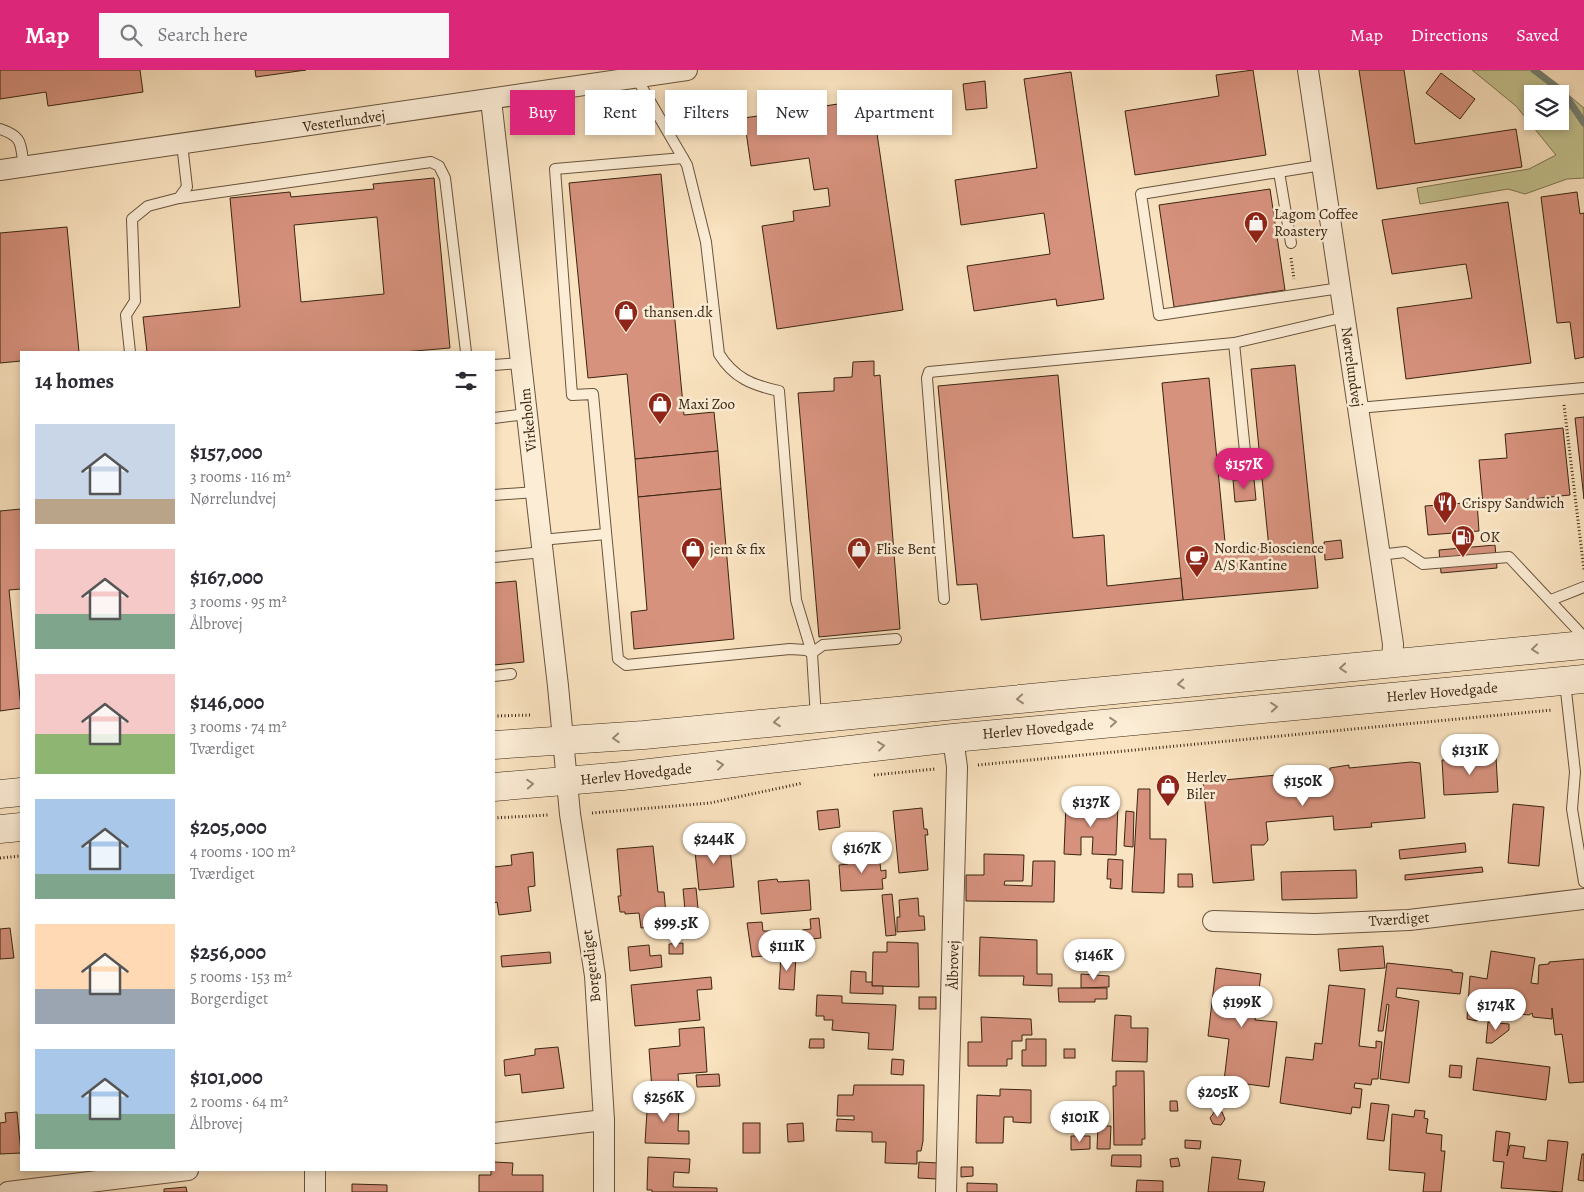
<!DOCTYPE html>
<meta charset="utf-8">
<style>
:root{--surface:#fff;--page:#f7f7f7;--text:#2b2b33;--muted:#7c7c81;--accent:#db2777}
body{margin:0;font-family:Alegreya,serif;background:var(--page);color:var(--text);height:100vh;display:flex;flex-direction:column;font-size:19px;white-space:nowrap}
*{box-sizing:border-box;margin:0}
p{font-size:16px;color:var(--muted)}
.icon{flex:none;width:28px;height:28px;fill:none;stroke:currentColor;stroke-width:2;stroke-linecap:round;stroke-linejoin:round}
.map{position:relative;flex:1;overflow:hidden}
.sheet{position:absolute;left:20px;top:281px;width:475px;height:820px;display:flex;flex-direction:column;background:var(--surface);border-radius:0px;box-shadow:0 2px 8px #0003}
.sheet>*{flex:none}
.banner{position:absolute;left:510px;top:20px;width:475px;height:45px;display:flex;gap:10px}
.controls{position:absolute;left:1524px;top:15px;display:grid;gap:10px}
.controls a{display:grid;place-items:center;width:45px;height:45px;border-radius:0px;background:var(--surface);box-shadow:0 2px 8px #0003;font-size:25px}
.price{position:absolute;translate:-50% -42px;padding:0 11px;border-radius:18px;background:#fff;color:#222;font-size:16px;line-height:32px;filter:drop-shadow(0 1px 2px #0008)}
.price::after{content:'';position:absolute;left:50%;top:30px;width:15px;height:11px;margin-left:-8px;background:inherit;clip-path:polygon(0 0,100% 0,50% 100%)}
.price.selected{background:var(--accent);color:#fff}
ul{padding:0;list-style:none}
li{display:flex;align-items:center;gap:15px;height:125px;padding:0 15px}
li span{display:grid;place-items:center;flex:none;width:140px;height:100px;border-radius:0px;color:#555}
li>.icon{margin-inline-start:auto}
span .icon{width:60px;height:60px;fill:#fffc;stroke-width:1}
li b{font-size:21px}
h2{display:flex;justify-content:space-between;align-items:center;height:60px;padding:0 15px;font-size:21px}
.pill{padding:0 18px;border-radius:0px;background:var(--surface);box-shadow:0 2px 8px #0003;font-size:18px;line-height:45px}
.pill.selected{background:var(--accent);color:#fff}
header{display:flex;align-items:center;gap:30px;box-sizing:border-box;height:70px;padding:0 25px;background:var(--accent);color:#fff}
header strong{font-size:24px}
nav{display:flex;gap:28px;margin-inline-start:auto;font-size:18px}
.search{width:350px;height:45px;background:var(--page);display:flex;align-items:center;gap:12px;box-sizing:border-box;padding:0 18px;border-radius:0px;color:var(--muted);font-size:19px}
.map>svg:first-child{display:block}
.green{fill:#c3c28f;stroke:#7e7450;fill-rule:evenodd}
.lines{fill:none;stroke-linecap:round;stroke-linejoin:round}
.stream{stroke:#768174;stroke-width:7}
.building{fill:#d7927e;stroke:#392511;fill-rule:evenodd}
.lane-casing{stroke:#69543d;stroke-width:12}
.street-casing{stroke:#69543d;stroke-width:22}
.secondary-casing{stroke:#392511;stroke-width:29}
.path{stroke:#392511;stroke-width:3;stroke-dasharray:1 2.5;stroke-linecap:butt}
.lane{stroke:#fcedd6;stroke-width:10}
.street{stroke:#fcedd6;stroke-width:20}
.secondary{stroke:#fcedd6;stroke-width:28}
.oneway{stroke:#9a8974}
.labels{text-anchor:middle;stroke-width:5;stroke-linejoin:round;paint-order:stroke}
.street-label{font-size:15px;fill:#392511;stroke:#fcedd6}
.poi-label{font-size:15px;fill:#392511;stroke:#fcedd6;text-anchor:start}
</style>
<header>
<strong>Map</strong>
<div class="search"><svg class="icon" aria-label="search" viewBox="0 0 24 24"><circle cx="10" cy="10" r="6"/><path d="M15 15l6 6"/></svg>Search here</div>
<nav><a>Map</a><a>Directions</a><a>Saved</a></nav>
</header>
<div class="map">
<svg width="1584" height="1122" viewBox="0 0 1584 1122">
<rect width="100%" height="100%" fill="#fae3c0"/>
<filter id="stains"><feTurbulence type="fractalNoise" baseFrequency=".004" numOctaves="4"/><feColorMatrix values="0 0 0 0 .2 0 0 0 0 .09 0 0 0 0 .02 0 0 0 .5 -.17"/></filter>
<radialGradient id="worn" r=".72"><stop offset=".6" stop-color="#630" stop-opacity="0"/><stop offset="1" stop-color="#630" stop-opacity=".3"/></radialGradient>
<path class="green" d="M1472 0H1538L1584 38V108L1567 109 1525 124 1508 119 1420 134 1417 118 1529 99 1556 85 1516 36ZM1532 24H1560V51H1532Z"/>
<g class="lines">
<polyline class="stream" points="1534,0 1563,22 1584,53"/>
</g>
<g class="building">
<polygon points="0,0 140,0 143,22 48,36 46,22 0,29"/>
<polygon points="255,0 306,0 256,7"/>
<polygon points="1253,0 1266,85 1135,105 1125,41 1219,26 1216,5"/>
<polygon points="1359,0 1404,0 1415,74 1516,59 1522,97 1377,119"/>
<polygon points="1071,2 1104,229 1057,236 1056,229 974,241 967,196 1050,184 1044,143 961,155 955,110 1037,98 1024,9"/>
<polygon points="1441,3 1475,29 1460,49 1426,23"/>
<polygon points="985,11 987,38 966,40 963,14"/>
<polygon points="838,34 841,56 875,50 903,240 777,259 762,156 794,151 793,141 830,136 828,118 814,120 809,88 751,96 744,48"/>
<polygon points="661,104 684,345 714,342 718,381 635,389 627,304 588,308 569,113"/>
<path d="M434 108 450 278 403 282H147L143 247 240 237 230 128 290 122 291 127 374 119 373 114ZM377 147 384 224 301 232 294 155Z"/>
<polygon points="1270,119 1285,220 1174,237 1159,135"/>
<polygon points="1577,122 1580,144 1584,143 1584,287 1575,289 1570,252 1557,253 1541,127"/>
<polygon points="1508,132 1531,293 1406,309 1397,238 1472,228 1466,194 1392,204 1382,150"/>
<polygon points="67,157 79,282 21,282 21,291 0,293 0,163"/>
<polygon points="874,291 874,306 880,305 900,559 819,567 798,323 834,321 834,308 852,307 853,292"/>
<polygon points="1295,295 1318,518 1183,530 1162,313 1209,308 1226,482 1269,478 1251,299"/>
<polygon points="1058,305 1073,468 1104,465 1107,516 1181,508 1183,530 981,550 977,514 957,515 938,316"/>
<polygon points="1584,347 1584,429 1575,348"/>
<polygon points="1563,358 1570,425 1483,434 1479,390 1507,388 1505,364"/>
<polygon points="718,381 721,419 638,427 635,389"/>
<polygon points="1254,409 1256,430 1235,432 1233,410"/>
<polygon points="721,419 734,569 634,579 631,542 647,540 638,427"/>
<polygon points="1477,432 1479,461 1428,465 1425,436"/>
<polygon points="21,439 21,519 9,520 21,638 0,641 0,441"/>
<polygon points="1341,470 1343,488 1325,490 1324,472"/>
<polygon points="1495,475 1497,498 1441,503 1439,480"/>
<polygon points="516,511 524,592 494,595 494,513"/>
<polygon points="1496,687 1498,722 1444,725 1442,690"/>
<polygon points="1411,692 1420,693 1425,748 1371,753 1372,757 1334,760 1333,746 1266,752 1268,770 1264,775 1251,775 1254,810 1213,813 1203,712 1330,700 1330,698 1349,695 1349,698"/>
<polygon points="1138,719 1150,719 1150,769 1166,769 1164,823 1132,822"/>
<polygon points="1066,733 1118,735 1116,785 1092,784 1093,767 1081,767 1081,785 1064,784"/>
<polygon points="1513,734 1544,737 1539,796 1508,793"/>
<polygon points="922,738 924,759 927,759 928,765 925,765 928,800 899,803 893,741"/>
<polygon points="838,739 840,757 819,760 817,741"/>
<polygon points="1126,741 1134,742 1133,777 1124,776"/>
<polygon points="723,769 724,779 730,779 734,817 699,820 694,772"/>
<polygon points="1465,773 1466,782 1400,789 1399,780"/>
<polygon points="653,776 658,822 664,822 667,855 641,858 639,843 625,844 625,842 620,842 618,826 621,826 617,779"/>
<polygon points="533,782 535,816 528,817 531,841 499,845 497,832 494,833 494,797 512,795 511,785"/>
<polygon points="984,784 1024,785 1023,811 1005,811 1004,815 1032,816 1033,791 1055,791 1054,832 966,831 966,805 984,805"/>
<polygon points="879,786 881,801 886,800 886,808 882,809 883,819 841,821 839,795 848,794 848,789"/>
<polygon points="1108,789 1123,790 1122,819 1110,818 1111,809 1107,809"/>
<polygon points="1482,797 1483,802 1405,810 1405,805"/>
<polygon points="1356,800 1357,828 1282,830 1281,802"/>
<polygon points="1178,804 1192,804 1193,817 1178,817"/>
<polygon points="777,809 778,812 809,810 811,840 761,844 758,811"/>
<polygon points="696,818 698,838 685,840 683,819"/>
<polygon points="892,824 896,865 886,866 882,825"/>
<polygon points="918,828 919,846 924,846 925,860 897,862 897,847 900,847 899,830"/>
<polygon points="819,848 821,868 802,870 802,860 811,859 810,849"/>
<polygon points="762,852 763,861 772,861 773,873 764,874 767,884 764,886 752,887 747,853"/>
<polygon points="10,858 14,888 0,889 0,859"/>
<polygon points="980,867 1037,870 1037,904 1052,904 1052,916 1023,915 1024,906 979,906"/>
<polygon points="887,872 918,873 919,917 872,916 873,882 887,882"/>
<polygon points="683,873 683,884 669,884 669,874"/>
<polygon points="649,875 650,886 661,885 662,897 630,901 628,877"/>
<polygon points="1383,876 1385,898 1340,901 1338,879"/>
<polygon points="1491,881 1535,888 1531,913 1538,914 1539,895 1549,894 1549,892 1584,889 1584,1012 1569,1013 1562,964 1555,965 1552,938 1552,949 1533,947 1532,943 1529,945 1486,940 1486,938 1478,937 1477,951 1467,949 1470,906 1487,909"/>
<polygon points="550,882 551,893 502,897 501,886"/>
<polygon points="781,885 796,886 794,920 779,919"/>
<polygon points="1387,893 1452,900 1452,902 1463,903 1460,924 1397,918 1396,927 1419,931 1409,1013 1380,1009 1389,935 1387,934 1383,961 1378,961"/>
<polygon points="1216,898 1261,904 1255,950 1277,952 1269,1017 1224,1011 1229,969 1208,966"/>
<polygon points="851,901 866,902 866,912 872,912 872,916 883,916 883,924 850,923"/>
<polygon points="1081,904 1109,906 1109,917 1081,918"/>
<polygon points="711,907 712,919 697,920 700,950 635,956 631,915"/>
<polygon points="1329,915 1365,919 1359,976 1376,978 1376,971 1382,972 1378,1009 1372,1009 1371,1015 1355,1013 1354,1018 1362,1019 1360,1038 1352,1037 1351,1044 1280,1033 1286,987 1313,990 1315,973 1322,974"/>
<polygon points="1058,918 1107,918 1107,929 1095,929 1095,932 1059,932"/>
<polygon points="817,925 842,926 842,933 896,935 893,980 868,979 869,963 832,960 833,950 824,950 824,946 816,946"/>
<rect x="919" y="927" width="17" height="12"/>
<polygon points="1115,945 1131,946 1131,958 1148,958 1147,992 1112,991"/>
<polygon points="981,947 1031,949 1032,965 1022,965 1022,971 1012,971 1012,989 1007,989 1007,996 968,996 968,972 982,972"/>
<polygon points="1488,952 1509,954 1509,960 1492,973 1486,973"/>
<polygon points="704,957 707,1002 678,1004 679,1018 652,1020 649,979 680,976 679,959"/>
<polygon points="810,969 824,969 824,978 809,978"/>
<polygon points="1026,969 1046,969 1046,996 1022,996 1022,980 1026,980"/>
<polygon points="558,977 564,1018 522,1023 520,1004 505,1006 504,990 535,985 535,979"/>
<rect x="1064" y="979" width="11" height="9"/>
<polygon points="1477,988 1550,997 1546,1030 1473,1020"/>
<polygon points="892,989 904,990 903,1005 891,1004"/>
<polygon points="1450,995 1462,996 1461,1008 1449,1007"/>
<polygon points="1116,1001 1144,1001 1145,1069 1142,1069 1142,1075 1114,1075 1113,1016 1116,1016"/>
<polygon points="719,1004 720,1016 697,1017 696,1005"/>
<polygon points="854,1015 924,1015 923,1071 921,1081 917,1081 917,1094 885,1093 886,1072 872,1072 872,1062 836,1061 837,1049 854,1050 854,1046 837,1046 838,1025 853,1025"/>
<polygon points="1000,1019 1031,1020 1031,1053 1013,1052 1013,1047 1004,1047 1003,1073 976,1073 977,1025 1000,1026"/>
<polygon points="648,1025 665,1025 665,1034 679,1034 678,1061 689,1061 689,1074 645,1073"/>
<polygon points="1170,1031 1177,1031 1178,1041 1170,1041"/>
<polygon points="1371,1033 1389,1035 1384,1071 1367,1069"/>
<polygon points="1415,1040 1425,1041 1424,1048 1428,1049 1426,1063 1442,1065 1441,1081 1445,1081 1441,1122 1423,1122 1425,1103 1389,1100 1392,1044 1414,1047"/>
<polygon points="1215,1041 1222,1042 1225,1049 1221,1055 1213,1054 1210,1048"/>
<polygon points="17,1042 21,1083 0,1084 0,1053 6,1052 5,1043"/>
<rect x="743" y="1053" width="17" height="30"/>
<polygon points="803,1053 804,1071 788,1072 787,1054"/>
<polygon points="1098,1056 1111,1056 1110,1079 1097,1079"/>
<polygon points="1496,1061 1510,1063 1507,1086 1510,1075 1525,1077 1523,1088 1546,1091 1548,1070 1568,1072 1562,1122 1501,1118 1504,1092 1493,1091"/>
<polygon points="1071,1066 1090,1066 1090,1079 1071,1080"/>
<polygon points="1185,1070 1201,1071 1200,1079 1185,1078"/>
<polygon points="1582,1084 1584,1084 1584,1111 1578,1110"/>
<polygon points="1112,1085 1141,1085 1141,1097 1111,1096"/>
<polygon points="648,1087 690,1089 689,1103 674,1102 673,1117 717,1118 717,1122 652,1122 652,1120 647,1120"/>
<polygon points="1212,1087 1241,1090 1238,1109 1265,1112 1263,1122 1208,1122"/>
<polygon points="1178,1088 1180,1096 1171,1097 1170,1089"/>
<polygon points="494,1092 513,1093 512,1105 543,1105 543,1122 479,1122 479,1105 491,1105 491,1100 494,1100"/>
<polygon points="919,1092 938,1093 937,1109 918,1108"/>
<polygon points="961,1097 973,1097 973,1106 961,1107"/>
<polygon points="1137,1110 1163,1111 1163,1122 1136,1122"/>
<polygon points="967,1113 997,1114 997,1122 967,1122"/>
<polygon points="352,1114 387,1115 387,1122 352,1122"/>
<polygon points="186,1117 187,1122 164,1122 164,1119"/>
</g>
<g class="lines">
<g class="lane-casing">
<g id="lane">
<path d="M636 7 687 95 706 172 719 284C734 308 752 315 779 321L796 530 812 583"/>
<path d="M0 59C24 67 20 74 24 97"/>
<polyline points="683,88 555,99 572,325 593,324 618,589 626,595 790,579 806,580 812,583"/>
<polyline points="1322,95 1141,124 1159,245 1340,218"/>
<polyline points="1279,102 1291,173"/>
<polyline points="179,128 431,92 439,96 445,108 466,282"/>
<polyline points="1234,273 1247,401"/>
<polyline points="130,282 126,245 135,231 132,149 148,136 179,128 187,117 182,74"/>
<polyline points="494,295 521,293"/>
<polyline points="1358,338 1584,318"/>
<polyline points="494,348 527,344"/>
<polyline points="494,425 536,422"/>
<polyline points="541,470 606,464"/>
<polyline points="1379,485 1405,482 1423,494 1509,487 1584,567"/>
<polyline points="494,487 543,482"/>
<polyline points="944,529 927,308 929,302 1234,273 1345,247"/>
<polyline points="1551,530 1584,517"/>
<polyline points="494,606 511,604"/>
<polyline points="1565,612 1575,702 1572,739 1584,812"/>
<polyline points="816,648 812,583 823,575 896,569"/>
</g>
</g>
<g class="street-casing">
<g id="street">
<polyline points="1308,0 1393,574 1392,594"/>
<polyline points="491,30 558,616 570,744 595,906 604,1050 604,1122"/>
<polyline points="0,100 687,0"/>
<polyline points="1213,851 1315,854 1409,850 1584,829"/>
<polyline points="494,1063 604,1050"/>
<polyline points="8,1122 188,1100"/>
<polyline points="315,1122 315,1100"/>
<polyline points="946,1122 957,697 953,668"/>
</g>
</g>
<g class="secondary-casing">
<g id="secondary">
<polyline points="494,675 644,665 1584,575"/>
<polyline points="494,717 623,706 953,668 1584,609"/>
<polyline points="0,724 21,722"/>
<polyline points="0,759 21,757"/>
</g>
</g>
<g class="path">
<polyline points="1291,188 1294,209"/>
<polyline points="1564,335 1584,500"/>
<polyline points="494,646 532,645"/>
<polyline points="978,695 1552,640"/>
<polyline points="874,705 935,699"/>
<polyline points="592,743 710,733 803,713"/>
<polyline points="494,748 548,745"/>
<polyline points="0,788 21,786"/>
</g>
<use href="#lane" class="lane"/>
<use href="#street" class="street"/>
<use href="#secondary" class="secondary"/>
</g>
<defs><path id="oneway-chevron" d="M-2-3.5L2.5 0L-2 3.5" fill="none" stroke-width="1.6" stroke-linecap="round" stroke-linejoin="round" transform="scale(1.25)"/></defs>
<g class="oneway">
<use href="#oneway-chevron" transform="translate(1535 579) rotate(174)"/>
<use href="#oneway-chevron" transform="translate(1343 598) rotate(175)"/>
<use href="#oneway-chevron" transform="translate(1181 614) rotate(175)"/>
<use href="#oneway-chevron" transform="translate(1020 629) rotate(175)"/>
<use href="#oneway-chevron" transform="translate(1274 637) rotate(-5)"/>
<use href="#oneway-chevron" transform="translate(777 652) rotate(174)"/>
<use href="#oneway-chevron" transform="translate(1113 652) rotate(-5)"/>
<use href="#oneway-chevron" transform="translate(616 668) rotate(176)"/>
<use href="#oneway-chevron" transform="translate(881 676) rotate(-7)"/>
<use href="#oneway-chevron" transform="translate(720 695) rotate(-7)"/>
<use href="#oneway-chevron" transform="translate(530 714) rotate(-4)"/>
</g>
<defs>
<g id="shop-pin" transform="scale(1.25)"><path d="M0 17L-7.5 6A9.5 9.5 0 1 1 7.5 6Z" fill="#8f2418" stroke="#fcedd6"/><path d="M-5-2.5h2.3a2.7 3.5 0 0 1 5.4 0H5L5.5 6h-11ZM-1.5-2.5h3a1.5 2.3 0 0 0-3 0Z" fill="#fff"/></g>
<g id="restaurant-pin" transform="scale(1.25)"><path d="M0 17L-7.5 6A9.5 9.5 0 1 1 7.5 6Z" fill="#8f2418" stroke="#fcedd6"/><path d="M-5-6h1v4h1v-4h1v4h1v-4h1v5L-1.5 .5V6h-2V.5L-5-1ZM5-6V6H3V1.5H1.5Q1.5-4 5-6Z" fill="#fff"/></g>
<g id="fuel-pin" transform="scale(1.25)"><path d="M0 17L-7.5 6A9.5 9.5 0 1 1 7.5 6Z" fill="#8f2418" stroke="#fcedd6"/><path d="M-5.5-6h7V0h2V4h1.3V-2.5L3-4.5l.8-.8L6-3V5H2.5V1h-1V6h-7ZM-4.2-4.7v3.2H.2V-4.7Z" fill="#fff"/></g>
<g id="cafe-pin" transform="scale(1.25)"><path d="M0 17L-7.5 6A9.5 9.5 0 1 1 7.5 6Z" fill="#8f2418" stroke="#fcedd6"/><path d="M-5.5-4.5H6V0H3Q3 3.5 0 3.5H-2.5Q-5.5 3.5-5.5 0ZM3-3.2v2h1.7v-2ZM-6 4.5H4V6H-6Z" fill="#fff"/></g>
</defs>
<g fill-rule="evenodd">
<use href="#shop-pin" x="1256" y="153"/>
<use href="#shop-pin" x="626" y="242"/>
<use href="#shop-pin" x="660" y="334"/>
<use href="#restaurant-pin" x="1445" y="433"/>
<use href="#fuel-pin" x="1463" y="467"/>
<use href="#shop-pin" x="693" y="479"/>
<use href="#shop-pin" x="859" y="479"/>
<use href="#cafe-pin" x="1197" y="487"/>
<use href="#shop-pin" x="1168" y="716"/>
</g>
<g class="labels">
<g class="street-label">
<text transform="translate(344 51) rotate(-8)" y="5">Vesterlundvej</text>
<text transform="translate(1352 297) rotate(82)" y="5">Nørrelundvej</text>
<text transform="translate(528 350) rotate(-96)" y="5">Virkeholm</text>
<text transform="translate(1442 622) rotate(-5)" y="5">Herlev Hovedgade</text>
<text transform="translate(1038 659) rotate(-5)" y="5">Herlev Hovedgade</text>
<text transform="translate(636 704) rotate(-6)" y="5">Herlev Hovedgade</text>
<text transform="translate(1399 849) rotate(-4)" y="5">Tværdiget</text>
<text transform="translate(953 895) rotate(-89)" y="5">Ålbrovej</text>
<text transform="translate(591 896) rotate(-97)" y="5">Borgerdiget</text>
</g>
<g class="poi-label">
<text x="1274" y="149">Lagom Coffee<tspan x="1274" dy="17">Roastery</tspan></text>
<text x="644" y="247">thansen.dk</text>
<text x="678" y="339">Maxi Zoo</text>
<text x="1462" y="438">Crispy Sandwich</text>
<text x="1480" y="472">OK</text>
<text x="1214" y="483">Nordic Bioscience<tspan x="1214" dy="17">A/S Kantine</tspan></text>
<text x="710" y="484">jem &amp; fix</text>
<text x="876" y="484">Flise Bent</text>
<text x="1186" y="712">Herlev<tspan x="1186" dy="17">Biler</tspan></text>
</g>
</g>
<rect width="100%" height="100%" filter="url(#stains)"/>
<rect width="100%" height="100%" fill="url(#worn)"/>
</svg>
<div class="controls">
<a><svg class="icon" aria-label="layers" viewBox="0 0 24 24"><path d="M12 4l9 5-9 5-9-5zM3 14l9 5 9-5"/></svg></a>
</div>
<b class="price selected" style="left:1244px;top:420px">$157K</b>
<b class="price" style="left:1470px;top:706px">$131K</b>
<b class="price" style="left:1303px;top:737px">$150K</b>
<b class="price" style="left:1091px;top:758px">$137K</b>
<b class="price" style="left:714px;top:795px">$244K</b>
<b class="price" style="left:862px;top:804px">$167K</b>
<b class="price" style="left:676px;top:879px">$99.5K</b>
<b class="price" style="left:787px;top:902px">$111K</b>
<b class="price" style="left:1094px;top:911px">$146K</b>
<b class="price" style="left:1242px;top:958px">$199K</b>
<b class="price" style="left:1496px;top:961px">$174K</b>
<b class="price" style="left:1218px;top:1048px">$205K</b>
<b class="price" style="left:664px;top:1053px">$256K</b>
<b class="price" style="left:1080px;top:1073px">$101K</b>
<div class="banner">
<a class="pill selected">Buy</a>
<a class="pill">Rent</a>
<a class="pill">Filters</a>
<a class="pill">New</a>
<a class="pill">Apartment</a>
</div>
<section class="sheet">
<h2>14 homes<svg class="icon" aria-label="filters" viewBox="0 0 24 24"><path d="M4 7h16M4 17h16"/><circle cx="9" cy="7" r="2"/><circle cx="15" cy="17" r="2"/></svg></h2>
<ul>
<li><span style="background:linear-gradient(#c9d6e8 75%,#b9a48a 0)"><svg class="icon" aria-label="home" viewBox="0 0 24 24"><path d="M3 11l9-7 9 7M6 9v11h12V9"/></svg></span><div><b>$157,000</b><p>3 rooms · 116 m²</p><p>Nørrelundvej</p></div></li>
<li><span style="background:linear-gradient(#f6c9c9 65%,#7fa58c 0)"><svg class="icon" aria-label="home" viewBox="0 0 24 24"><path d="M3 11l9-7 9 7M6 9v11h12V9"/></svg></span><div><b>$167,000</b><p>3 rooms · 95 m²</p><p>Ålbrovej</p></div></li>
<li><span style="background:linear-gradient(#f6c9c9 60%,#8fb573 0)"><svg class="icon" aria-label="home" viewBox="0 0 24 24"><path d="M3 11l9-7 9 7M6 9v11h12V9"/></svg></span><div><b>$146,000</b><p>3 rooms · 74 m²</p><p>Tværdiget</p></div></li>
<li><span style="background:linear-gradient(#a9c7e8 75%,#7fa58c 0)"><svg class="icon" aria-label="home" viewBox="0 0 24 24"><path d="M3 11l9-7 9 7M6 9v11h12V9"/></svg></span><div><b>$205,000</b><p>4 rooms · 100 m²</p><p>Tværdiget</p></div></li>
<li><span style="background:linear-gradient(#ffd9b3 65%,#9aa5b1 0)"><svg class="icon" aria-label="home" viewBox="0 0 24 24"><path d="M3 11l9-7 9 7M6 9v11h12V9"/></svg></span><div><b>$256,000</b><p>5 rooms · 153 m²</p><p>Borgerdiget</p></div></li>
<li><span style="background:linear-gradient(#a9c7e8 65%,#7fa58c 0)"><svg class="icon" aria-label="home" viewBox="0 0 24 24"><path d="M3 11l9-7 9 7M6 9v11h12V9"/></svg></span><div><b>$101,000</b><p>2 rooms · 64 m²</p><p>Ålbrovej</p></div></li>
</ul>
</section>
</div>
